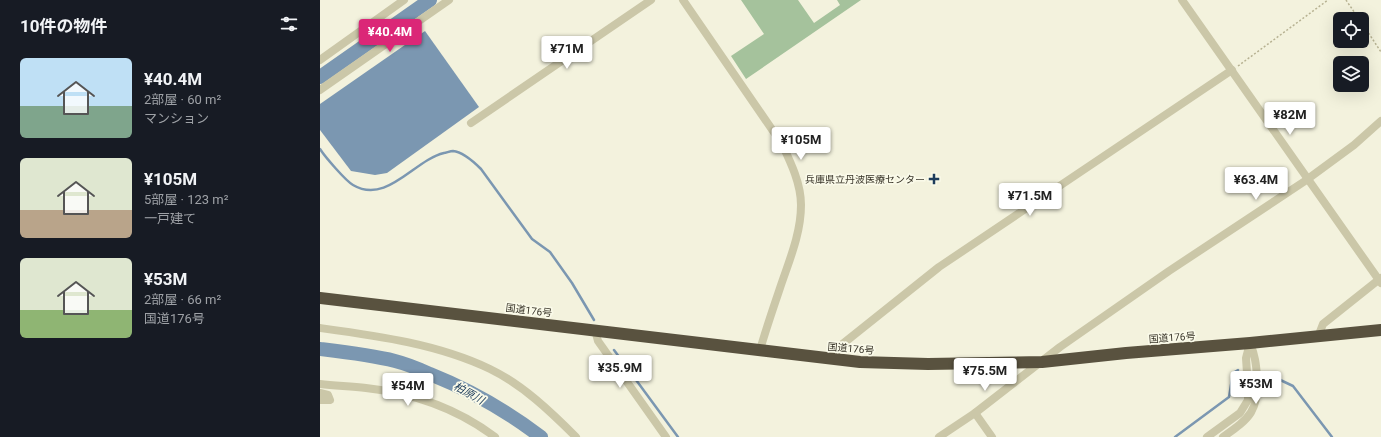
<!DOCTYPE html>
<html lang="ja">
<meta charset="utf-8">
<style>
:root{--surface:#171b24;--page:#242831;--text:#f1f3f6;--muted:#9ea1a6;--accent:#db2777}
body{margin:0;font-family:Roboto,"Noto Sans JP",sans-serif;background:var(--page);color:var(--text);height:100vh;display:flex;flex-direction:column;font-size:15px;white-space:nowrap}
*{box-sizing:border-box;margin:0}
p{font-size:13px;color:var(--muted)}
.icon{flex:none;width:22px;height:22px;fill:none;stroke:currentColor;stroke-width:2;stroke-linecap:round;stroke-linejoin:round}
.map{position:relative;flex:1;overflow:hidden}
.details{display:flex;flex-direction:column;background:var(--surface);width:320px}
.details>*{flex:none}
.buttons{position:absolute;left:1013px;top:12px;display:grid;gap:8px}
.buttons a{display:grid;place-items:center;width:36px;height:36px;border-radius:6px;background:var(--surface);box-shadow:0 4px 16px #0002;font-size:20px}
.price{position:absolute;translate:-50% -34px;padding:0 9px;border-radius:4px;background:#fff;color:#222;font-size:13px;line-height:26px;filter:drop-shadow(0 1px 2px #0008)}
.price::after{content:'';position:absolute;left:50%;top:24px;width:12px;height:9px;margin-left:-6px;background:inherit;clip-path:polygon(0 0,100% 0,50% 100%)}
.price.current{background:var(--accent);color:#fff}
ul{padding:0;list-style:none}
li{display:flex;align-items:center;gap:12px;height:100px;padding:0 20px}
li span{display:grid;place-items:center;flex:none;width:112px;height:80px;border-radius:6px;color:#555}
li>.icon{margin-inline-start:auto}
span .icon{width:48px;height:48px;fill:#fffc;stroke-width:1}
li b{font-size:17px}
h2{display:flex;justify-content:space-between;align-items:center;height:48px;padding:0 20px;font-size:17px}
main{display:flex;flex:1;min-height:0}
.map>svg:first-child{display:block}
.green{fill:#a5c29c}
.water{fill:#7b97b1}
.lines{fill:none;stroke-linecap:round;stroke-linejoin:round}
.stream{stroke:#7b97b1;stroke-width:2.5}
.river{stroke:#7b97b1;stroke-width:14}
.path{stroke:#b7b292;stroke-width:1.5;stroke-dasharray:2 2;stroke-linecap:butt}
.minor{stroke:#cbc7a8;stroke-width:8}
.highway{stroke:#59523f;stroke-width:12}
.poi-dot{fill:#1d3c5b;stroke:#fafae9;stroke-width:1.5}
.labels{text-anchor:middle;stroke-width:3.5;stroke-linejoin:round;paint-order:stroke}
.poi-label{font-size:10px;fill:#383428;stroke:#fafae9;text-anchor:end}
.street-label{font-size:10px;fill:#383428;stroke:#fafae9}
.water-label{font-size:11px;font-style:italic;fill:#1d3c5b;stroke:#fafae9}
</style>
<main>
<section class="details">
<h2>10件の物件<svg class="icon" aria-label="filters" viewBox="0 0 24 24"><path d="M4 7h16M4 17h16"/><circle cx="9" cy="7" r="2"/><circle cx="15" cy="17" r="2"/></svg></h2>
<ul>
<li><span style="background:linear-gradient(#bfe0f5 60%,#7fa58c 0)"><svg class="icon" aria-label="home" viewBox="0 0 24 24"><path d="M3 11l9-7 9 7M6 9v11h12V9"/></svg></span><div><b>¥40.4M</b><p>2部屋 · 60 m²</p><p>マンション</p></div></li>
<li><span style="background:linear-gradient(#dfe7d0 65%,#b9a48a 0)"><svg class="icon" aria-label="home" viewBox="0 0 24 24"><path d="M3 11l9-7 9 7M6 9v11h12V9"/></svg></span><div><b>¥105M</b><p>5部屋 · 123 m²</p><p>一戸建て</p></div></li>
<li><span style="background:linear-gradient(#dfe7d0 65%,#8fb573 0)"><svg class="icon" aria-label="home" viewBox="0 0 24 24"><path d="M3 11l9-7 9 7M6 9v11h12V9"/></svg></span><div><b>¥53M</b><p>2部屋 · 66 m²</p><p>国道176号</p></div></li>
</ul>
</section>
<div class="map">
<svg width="1061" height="437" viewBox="0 0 1061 437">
<rect width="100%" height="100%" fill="#f3f2dd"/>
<polygon class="green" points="421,0 478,0 494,23 520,5 517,0 541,0 426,79 411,56 444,34"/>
<polygon class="water" points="105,31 159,107 67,173 55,175 31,171 0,130 0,104"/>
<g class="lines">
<g class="stream">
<path d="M0 149C5 157 26 181 33 185 67 205 94 160 124 153 126 153 130 151 133 151 143 152 154 162 161 169L212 239 230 252 252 283 274 320"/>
<polyline points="294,350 358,437"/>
<polyline points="954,377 973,386 1012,437"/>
<polyline points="855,437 909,397 913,373 918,370"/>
</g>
<g class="river">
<polyline points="0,77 110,0"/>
<path d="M0 349C25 352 51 355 75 361 87 364 99 369 110 374 150 390 187 411 221 437"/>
</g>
<g class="path">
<polyline points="1026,0 1039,19"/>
<polyline points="1042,23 1061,52"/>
<polyline points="918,66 1008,0"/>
</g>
<g class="minor">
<path d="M363 0 462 144C471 163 481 184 481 205 481 234 469 261 460 288 453 309 446 329 440 350"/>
<polyline points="862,0 1061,283"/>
<polyline points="0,60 84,0"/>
<polyline points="0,90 129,0"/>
<polyline points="151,123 331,0"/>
<path d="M0 328C58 336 118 344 170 369 203 385 231 412 256 437"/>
<polyline points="275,330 278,341 346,437"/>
<polyline points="998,337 1003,324 1061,278"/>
<polyline points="505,358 619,267 912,70"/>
<path d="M0 384C15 386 30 386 46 388 92 393 138 409 175 437"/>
<polyline points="0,393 8,395 10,400 0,400"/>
<polyline points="655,413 672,437"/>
<polyline points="619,437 655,413 740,347 849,271 985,181 1034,145 1061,121"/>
<polyline points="887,437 920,413 928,400 928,388 926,358 930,343"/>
<path d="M903 437C930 418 939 411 937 376 936 363 935 356 930 343"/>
</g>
<polyline class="highway" points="0,298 540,362 608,364 722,362 806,353 930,343 1061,330"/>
</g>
<path class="poi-dot" d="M612 173h4v4h4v4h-4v4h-4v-4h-4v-4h4z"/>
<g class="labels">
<g class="poi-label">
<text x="605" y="183">兵庫県立丹波医療センター</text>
</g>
<g class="street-label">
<text transform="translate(209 310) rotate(7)" y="4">国道176号</text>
<text transform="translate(852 337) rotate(-4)" y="4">国道176号</text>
<text transform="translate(531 348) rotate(5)" y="4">国道176号</text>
</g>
<g class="water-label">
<text transform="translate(149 393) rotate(29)" y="4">柏原川</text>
</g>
</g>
</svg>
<div class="buttons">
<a><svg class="icon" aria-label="locate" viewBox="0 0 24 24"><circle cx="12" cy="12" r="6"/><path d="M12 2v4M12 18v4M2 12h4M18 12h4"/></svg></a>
<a><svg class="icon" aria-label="layers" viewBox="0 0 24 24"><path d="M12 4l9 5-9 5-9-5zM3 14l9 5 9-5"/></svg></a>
</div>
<b class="price current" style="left:70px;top:53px">¥40.4M</b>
<b class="price" style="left:247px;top:70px">¥71M</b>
<b class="price" style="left:970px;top:136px">¥82M</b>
<b class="price" style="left:481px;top:161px">¥105M</b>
<b class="price" style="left:936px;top:201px">¥63.4M</b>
<b class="price" style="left:710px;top:217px">¥71.5M</b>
<b class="price" style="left:300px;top:389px">¥35.9M</b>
<b class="price" style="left:665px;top:392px">¥75.5M</b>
<b class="price" style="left:936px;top:405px">¥53M</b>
<b class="price" style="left:88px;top:407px">¥54M</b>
</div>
</main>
